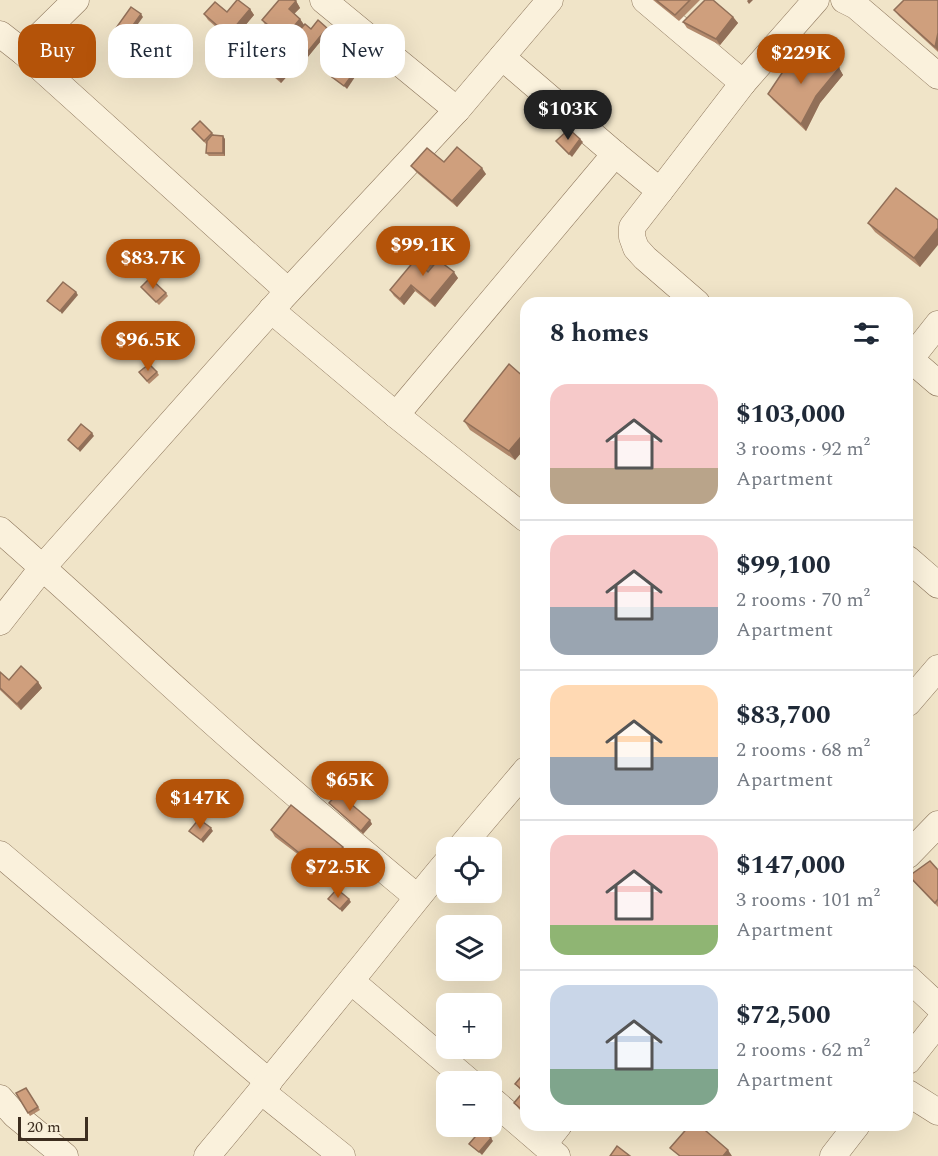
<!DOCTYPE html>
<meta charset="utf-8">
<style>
:root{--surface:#fff;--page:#f2f2f3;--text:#1f2937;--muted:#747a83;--line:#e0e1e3;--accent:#b45309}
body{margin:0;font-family:Spectral,serif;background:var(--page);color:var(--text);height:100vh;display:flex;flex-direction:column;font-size:22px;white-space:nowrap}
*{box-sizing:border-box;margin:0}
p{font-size:20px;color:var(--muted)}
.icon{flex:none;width:33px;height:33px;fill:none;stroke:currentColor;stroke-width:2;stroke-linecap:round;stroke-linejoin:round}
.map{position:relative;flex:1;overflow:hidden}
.panel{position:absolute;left:520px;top:297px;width:393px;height:834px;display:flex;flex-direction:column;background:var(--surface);border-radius:18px;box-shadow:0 6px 24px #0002}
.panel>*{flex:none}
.banner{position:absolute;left:18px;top:24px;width:412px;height:54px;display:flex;gap:12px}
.fabs{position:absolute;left:436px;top:837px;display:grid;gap:12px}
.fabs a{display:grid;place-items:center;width:66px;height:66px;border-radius:12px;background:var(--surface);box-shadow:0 6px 24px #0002;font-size:30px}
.scale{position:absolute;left:18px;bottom:15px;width:70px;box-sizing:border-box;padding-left:6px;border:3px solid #3d2e20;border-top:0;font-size:16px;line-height:21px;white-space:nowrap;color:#3d2e20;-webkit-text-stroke:4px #f7eed8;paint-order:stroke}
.price{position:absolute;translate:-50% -51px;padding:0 14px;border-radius:21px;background:var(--accent);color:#fff;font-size:20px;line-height:39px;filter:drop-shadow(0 2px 3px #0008)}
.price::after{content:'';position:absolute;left:50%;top:36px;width:18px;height:14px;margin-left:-9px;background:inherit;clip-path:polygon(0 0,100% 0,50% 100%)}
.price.on{background:#222;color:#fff}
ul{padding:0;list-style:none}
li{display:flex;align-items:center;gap:18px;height:150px;padding:0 30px}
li+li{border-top:2px solid var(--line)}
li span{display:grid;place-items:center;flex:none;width:168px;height:120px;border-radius:18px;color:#555}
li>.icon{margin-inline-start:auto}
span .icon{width:72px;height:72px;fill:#fffc;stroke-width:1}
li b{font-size:26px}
h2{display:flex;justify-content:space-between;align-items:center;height:72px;padding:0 30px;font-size:26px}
.tag{padding:0 21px;border-radius:18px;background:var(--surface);box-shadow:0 6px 24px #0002;font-size:21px;line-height:54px}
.tag.on{background:var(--accent);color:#fff}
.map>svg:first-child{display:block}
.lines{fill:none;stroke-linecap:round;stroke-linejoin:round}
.minor-casing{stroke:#8d765c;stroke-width:27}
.minor{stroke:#faf1dc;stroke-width:26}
.wall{fill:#b2896c}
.shaded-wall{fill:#916f58}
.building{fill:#cf9f7d;stroke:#916f58;stroke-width:1.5}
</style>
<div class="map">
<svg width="938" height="1156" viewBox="0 0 938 1156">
<rect width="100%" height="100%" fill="#f0e4c8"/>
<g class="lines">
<g class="minor-casing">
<g id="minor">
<polyline points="323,0 457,110"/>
<polyline points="645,0 743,83 660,191"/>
<polyline points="844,0 856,6 938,76"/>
<polyline points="0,34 23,52 288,291"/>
<polyline points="23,52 76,0"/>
<polyline points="502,57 615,154 660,191 632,227 632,237 636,248 645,258 697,303"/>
<polyline points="743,83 816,0"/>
<polyline points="271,310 396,415 526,519"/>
<polyline points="910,359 938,383"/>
<polyline points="908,362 938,324"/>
<polyline points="396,415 615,154"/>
<path d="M0 530C63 585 124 642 186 698 261 766 339 832 417 897"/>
<polyline points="908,559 938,585"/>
<polyline points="0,622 43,567 282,298 457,110 550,0"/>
<polyline points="908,703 938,668"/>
<polyline points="460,848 526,770"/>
<polyline points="0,854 269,1082"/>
<polyline points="908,855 938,824"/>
<polyline points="908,978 938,1006"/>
<polyline points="351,981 470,1082"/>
<polyline points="908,1061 938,1023"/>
<polyline points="261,1091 342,1156"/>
<polyline points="908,1093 938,1112"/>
<polyline points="0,1098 15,1115 65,1156"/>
<polyline points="492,1100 557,1156"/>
<polyline points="544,1144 559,1125"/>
<path d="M207 1156C255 1099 302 1041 349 983 382 943 413 902 447 862"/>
<polyline points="833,1156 857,1125"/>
</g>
</g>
<use href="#minor" class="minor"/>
</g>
<g class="wall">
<polygon points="653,0 700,0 679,21"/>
<polygon points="938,0 938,52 899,16 894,10"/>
<polygon points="296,1 300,8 294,14 300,19 304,25 311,29 329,31 307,58 291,45 289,42 288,44 266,26 262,20"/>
<polygon points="250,9 254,15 232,41 208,20 204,14"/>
<polygon points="733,17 738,23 720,45 687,28 683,22"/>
<polygon points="288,47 282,55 293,64 288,69 270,55 268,52"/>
<polygon points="247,53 272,60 266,68 249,56"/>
<polygon points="815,55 820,61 817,64 820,67 839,68 843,75 820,103 806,131 773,100 768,94"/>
<polygon points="265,69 290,73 281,83 268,72"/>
<polygon points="192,129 212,133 214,135 225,139 225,156 209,156 206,153 207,143 206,144"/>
<polygon points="444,162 486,174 457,207 416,172 411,166"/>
<polygon points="938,220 920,267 875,232 868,223"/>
<polygon points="435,259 458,278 435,307 415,291 404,305 394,296 390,290"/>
<polygon points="141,287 166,293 168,296 159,305"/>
<polygon points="139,372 157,372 159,375 149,384"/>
<polygon points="526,379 526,447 515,460 470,430 464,421"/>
<polygon points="0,672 9,680 38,682 42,688 21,710 0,690"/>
<polygon points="329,803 372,824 363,834 332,806"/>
<polygon points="271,830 347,853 337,865 324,856 320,861 314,855 308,862 275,837"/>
<polygon points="938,870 938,907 914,882 909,876"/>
<polygon points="526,1071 526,1115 519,1109 514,1103 523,1093 515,1084"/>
<polygon points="26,1088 40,1110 30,1116 16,1093"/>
</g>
<g class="shaded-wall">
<polygon points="748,0 753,0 749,4 747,1"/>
<polygon points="296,1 300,8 293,15 289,9"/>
<polygon points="250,9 254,15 232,41 228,35"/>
<polygon points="141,14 143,17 128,38 126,35"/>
<polygon points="733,17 738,23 720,45 716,39"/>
<polygon points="300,19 304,25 288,44 284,38"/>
<polygon points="327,28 329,31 307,58 305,55"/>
<polygon points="938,33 938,51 935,47"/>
<polygon points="275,36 277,39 267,51 265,48"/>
<polygon points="286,44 288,47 282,55 279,52"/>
<polygon points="269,57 272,60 266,68 263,65"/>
<polygon points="290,61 293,64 288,69 286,66"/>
<polygon points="839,68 843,75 820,103 806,131 801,124 816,96"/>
<polygon points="288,70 290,73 281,83 279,79"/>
<polygon points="355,71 357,74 347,89 344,86"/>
<polygon points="223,136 225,139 225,156 223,153"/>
<polygon points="580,139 583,142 572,157 569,154"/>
<polygon points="482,168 486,174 457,207 452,201"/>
<polygon points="938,228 938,245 920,267 914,258"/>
<polygon points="454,272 458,278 435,307 430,301"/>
<polygon points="411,285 415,291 404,305 400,299"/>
<polygon points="76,292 78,295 62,314 60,311"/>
<polygon points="526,431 526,447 515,460 509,451"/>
<polygon points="92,433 94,436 80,452 78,449"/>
<polygon points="38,682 42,688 21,710 17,704"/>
<polygon points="189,793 191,796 184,805 181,802"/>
<polygon points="370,820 372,824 363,834 361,831"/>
<polygon points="211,828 213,831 203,843 201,840"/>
<polygon points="343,847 347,853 337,865 332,859"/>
<polygon points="309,849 314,855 308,862 303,856"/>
<polygon points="320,850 324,856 320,861 316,854"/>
<polygon points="349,899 351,902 342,912 340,909"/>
<polygon points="491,1138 493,1141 482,1155 479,1152"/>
<polygon points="728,1150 732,1156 723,1156"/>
</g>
<g class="building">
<polygon points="237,0 238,0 250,9 228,35 204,14 215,2 227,12"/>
<polygon points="279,0 294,0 296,1 289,9 300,19 284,38 262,20"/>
<polygon points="656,0 690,0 675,15"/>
<polygon points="705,0 713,0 733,17 716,39 683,22"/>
<polygon points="904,0 938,0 938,33 935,47 894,10"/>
<polygon points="131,7 141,14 126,35 116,28"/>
<polygon points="318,20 327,28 305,55 289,42 305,24 311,29"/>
<polygon points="266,28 275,36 265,48 256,40"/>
<polygon points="278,38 286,44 279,52 290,61 286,66 268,52"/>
<polygon points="254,45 269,57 263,65 247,53"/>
<polygon points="806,52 815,55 811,59 820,67 826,60 839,68 816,96 801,124 768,94 782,73 800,53"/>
<polygon points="274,59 288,70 279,79 265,69"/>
<polygon points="343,62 355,71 344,86 332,77"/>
<polygon points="200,121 212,133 204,141 192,129"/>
<polygon points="569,129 580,139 569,154 556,141"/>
<polygon points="212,135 223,136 223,153 206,153 207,141"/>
<polygon points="457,147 482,168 452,201 411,166 427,148 444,162"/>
<polygon points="896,188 938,220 938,228 914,258 868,223"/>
<polygon points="425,248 435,259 425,269 428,272 438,260 454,272 430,301 411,285 400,299 390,290"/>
<polygon points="150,278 166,293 156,302 141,287"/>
<polygon points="63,282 76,292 60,311 47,301"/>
<polygon points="149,364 157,372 147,381 139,372"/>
<polygon points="509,364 526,379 526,431 509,451 464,421"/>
<polygon points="81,424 92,433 78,449 68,440"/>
<polygon points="21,666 38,682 17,704 0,688 0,672 9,680"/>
<polygon points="175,781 189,793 181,802 167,791"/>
<polygon points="338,793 370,820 361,831 329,803"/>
<polygon points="291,805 343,847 332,859 320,850 316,854 309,849 303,856 271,830"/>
<polygon points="199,819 211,828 201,840 189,831"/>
<polygon points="930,861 938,870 938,899 935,903 909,876"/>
<polygon points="337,889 349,899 340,909 328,899"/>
<polygon points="526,1071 526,1113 514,1103 524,1091 515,1084"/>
<polygon points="26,1088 38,1107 28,1113 16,1093"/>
<polygon points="690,1125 699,1125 728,1150 723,1156 680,1156 670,1148"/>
<polygon points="481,1130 491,1138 479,1152 469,1144"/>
<polygon points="617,1146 630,1156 610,1156"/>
</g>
</svg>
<div class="fabs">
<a><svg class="icon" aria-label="locate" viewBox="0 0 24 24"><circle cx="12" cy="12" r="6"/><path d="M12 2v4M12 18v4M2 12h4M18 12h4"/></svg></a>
<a><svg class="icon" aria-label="layers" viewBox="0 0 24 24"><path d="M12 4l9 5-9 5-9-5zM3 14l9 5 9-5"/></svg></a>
<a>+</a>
<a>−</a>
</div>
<div class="scale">20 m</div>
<b class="price" style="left:801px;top:85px">$229K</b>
<b class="price on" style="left:568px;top:141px">$103K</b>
<b class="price" style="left:423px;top:277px">$99.1K</b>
<b class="price" style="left:153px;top:290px">$83.7K</b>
<b class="price" style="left:148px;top:372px">$96.5K</b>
<b class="price" style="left:350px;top:812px">$65K</b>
<b class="price" style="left:200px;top:830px">$147K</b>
<b class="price" style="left:338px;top:899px">$72.5K</b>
<div class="banner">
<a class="tag on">Buy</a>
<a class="tag">Rent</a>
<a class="tag">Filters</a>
<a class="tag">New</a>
</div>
<section class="panel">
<h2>8 homes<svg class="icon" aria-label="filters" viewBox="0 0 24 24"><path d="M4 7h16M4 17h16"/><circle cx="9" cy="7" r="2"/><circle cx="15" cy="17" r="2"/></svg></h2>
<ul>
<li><span style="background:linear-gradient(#f6c9c9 70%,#b9a48a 0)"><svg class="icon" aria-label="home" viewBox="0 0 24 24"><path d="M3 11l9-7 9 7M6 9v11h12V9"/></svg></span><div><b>$103,000</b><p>3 rooms · 92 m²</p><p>Apartment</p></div></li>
<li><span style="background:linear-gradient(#f6c9c9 60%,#9aa5b1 0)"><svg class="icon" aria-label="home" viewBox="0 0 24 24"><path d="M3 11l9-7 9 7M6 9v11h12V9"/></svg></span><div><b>$99,100</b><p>2 rooms · 70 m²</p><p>Apartment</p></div></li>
<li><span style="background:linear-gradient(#ffd9b3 60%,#9aa5b1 0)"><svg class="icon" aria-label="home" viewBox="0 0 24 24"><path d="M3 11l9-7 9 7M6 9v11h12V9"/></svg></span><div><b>$83,700</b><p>2 rooms · 68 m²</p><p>Apartment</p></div></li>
<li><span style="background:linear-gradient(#f6c9c9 75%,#8fb573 0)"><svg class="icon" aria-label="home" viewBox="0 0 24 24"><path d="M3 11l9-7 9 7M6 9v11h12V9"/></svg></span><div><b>$147,000</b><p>3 rooms · 101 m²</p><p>Apartment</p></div></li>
<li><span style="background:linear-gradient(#c9d6e8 70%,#7fa58c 0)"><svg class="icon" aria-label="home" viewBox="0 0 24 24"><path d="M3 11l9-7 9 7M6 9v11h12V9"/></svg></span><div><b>$72,500</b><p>2 rooms · 62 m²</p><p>Apartment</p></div></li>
</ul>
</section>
</div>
